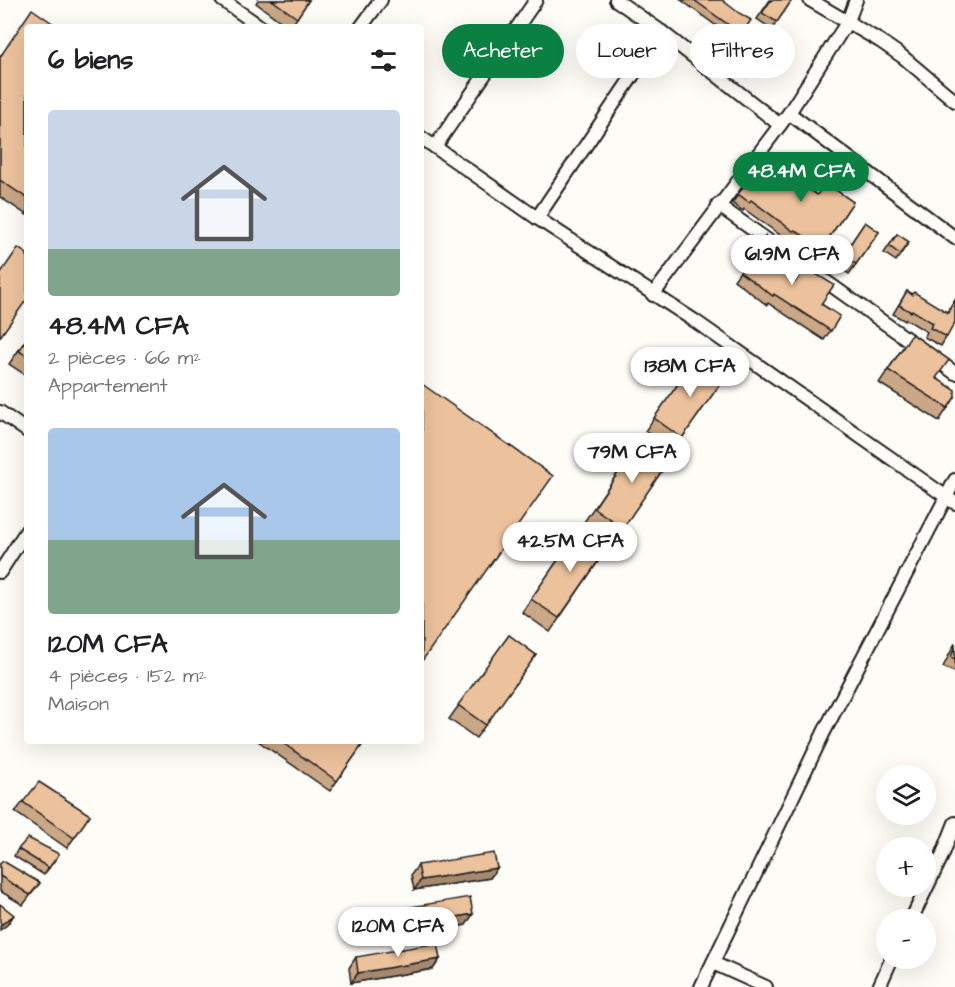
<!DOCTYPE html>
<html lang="fr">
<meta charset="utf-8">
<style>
:root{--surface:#fff;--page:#f6f6f6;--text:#202124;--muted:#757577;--accent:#0b8043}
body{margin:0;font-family:"Architects Daughter",sans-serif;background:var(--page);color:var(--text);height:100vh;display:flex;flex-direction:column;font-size:22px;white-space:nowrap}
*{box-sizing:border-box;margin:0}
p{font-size:20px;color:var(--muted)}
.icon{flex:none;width:33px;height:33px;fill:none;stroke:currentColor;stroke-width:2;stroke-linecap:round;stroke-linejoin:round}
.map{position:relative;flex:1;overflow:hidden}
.sheet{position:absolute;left:24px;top:24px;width:400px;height:720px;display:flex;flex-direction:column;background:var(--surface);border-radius:6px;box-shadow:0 6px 24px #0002}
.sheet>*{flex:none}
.guide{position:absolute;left:442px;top:24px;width:422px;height:54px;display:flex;gap:12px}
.tools{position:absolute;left:876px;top:765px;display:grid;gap:12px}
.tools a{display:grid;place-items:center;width:60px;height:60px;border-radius:50%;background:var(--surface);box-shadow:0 6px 24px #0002;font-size:30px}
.price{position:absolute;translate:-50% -51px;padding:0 14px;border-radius:21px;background:#fff;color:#222;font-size:20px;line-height:39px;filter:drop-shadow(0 2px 3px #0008)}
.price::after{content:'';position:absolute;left:50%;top:36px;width:18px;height:14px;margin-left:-9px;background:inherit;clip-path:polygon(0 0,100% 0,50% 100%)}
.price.selected{background:var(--accent);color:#fff}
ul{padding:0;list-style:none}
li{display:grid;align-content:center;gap:12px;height:318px;padding:0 24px}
li span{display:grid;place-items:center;height:186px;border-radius:6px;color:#555}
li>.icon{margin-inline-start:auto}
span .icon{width:108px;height:108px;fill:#fffc;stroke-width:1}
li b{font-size:26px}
h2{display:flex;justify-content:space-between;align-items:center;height:72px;padding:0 24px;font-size:26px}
.chip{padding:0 21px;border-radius:27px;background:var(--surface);box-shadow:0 6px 24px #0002;font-size:21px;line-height:54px}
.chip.selected{background:var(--accent);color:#fff}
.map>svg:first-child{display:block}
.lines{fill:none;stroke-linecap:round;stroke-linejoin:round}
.street-casing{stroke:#1c1c1c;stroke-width:16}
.street{stroke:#fdfcf7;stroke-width:12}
.wall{fill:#cba786;stroke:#1c1c1c;stroke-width:1.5}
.shaded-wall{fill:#a5886d;stroke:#1c1c1c;stroke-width:1.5}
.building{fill:#ecc29c;stroke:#1c1c1c;stroke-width:1.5}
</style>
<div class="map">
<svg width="955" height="987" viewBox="0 0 955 987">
<rect width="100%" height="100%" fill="#fdfcf7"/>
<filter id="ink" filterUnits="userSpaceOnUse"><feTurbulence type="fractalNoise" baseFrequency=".0167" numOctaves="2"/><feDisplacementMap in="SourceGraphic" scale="12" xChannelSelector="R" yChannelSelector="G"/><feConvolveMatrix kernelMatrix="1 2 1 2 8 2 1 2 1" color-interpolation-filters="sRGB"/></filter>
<g filter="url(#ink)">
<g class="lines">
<g class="street-casing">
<g id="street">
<polyline points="222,0 261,27"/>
<polyline points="616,0 662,32 780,125"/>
<polyline points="810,0 880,41 903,57 955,101"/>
<polyline points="361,27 381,0"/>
<polyline points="789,113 955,238"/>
<polyline points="422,138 537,218 695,321 955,503"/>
<polyline points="435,147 536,0"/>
<polyline points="718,205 955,373"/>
<polyline points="537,218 662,32"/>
<polyline points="653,295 789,113 848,21 856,0"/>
<polyline points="0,412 27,431"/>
<polyline points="0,572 27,530"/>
<polyline points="911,920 942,856 955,823"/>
<polyline points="713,963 766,987"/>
<polyline points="701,987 824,732 955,480"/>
<polyline points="879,987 892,958"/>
</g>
</g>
<use href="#street" class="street"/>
</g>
<g class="wall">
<polygon points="258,0 309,0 291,27 288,27 256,3"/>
<polygon points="681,0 722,0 743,32 766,47 746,77 719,59 728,47 719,42 726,33"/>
<polygon points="770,0 792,0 772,29 757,19"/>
<polygon points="27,27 27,215 0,197 0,56"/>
<polygon points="749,180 759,187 817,195 833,188 853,202 816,257 788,239 787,240 744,209 743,211 732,203"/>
<polygon points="865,222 879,232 849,274 836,265"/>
<polygon points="897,234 909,242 896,261 884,253"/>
<polygon points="765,236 763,260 821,304 840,316 824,340 768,303 767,305 734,280"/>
<polygon points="907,291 947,312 955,299 955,322 941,346 924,337 927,332 906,319 905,321 893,314"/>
<polygon points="912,334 936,378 955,397 939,421 879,383"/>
<polygon points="27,338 27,376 9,364"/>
<polygon points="697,357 725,377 673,451 645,431"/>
<polygon points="641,439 670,459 613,542 584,522"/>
<polygon points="580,528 608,547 550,632 522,612"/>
<polygon points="509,635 536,655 476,738 449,719"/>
<polygon points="955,643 955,672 943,667"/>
<polygon points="258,741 365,741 330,791"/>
<polygon points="23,802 90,815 67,848 15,812"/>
<polygon points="18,849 59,854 44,875 14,856"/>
<polygon points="0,864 40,883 23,905 0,891"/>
<polygon points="418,865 497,868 490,878 414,890 411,875"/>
<polygon points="387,911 466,925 383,939 380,921"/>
<polygon points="356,957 440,959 433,969 351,983 349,968"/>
</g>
<g class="shaded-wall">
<polygon points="497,868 490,878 414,890 421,880"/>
<polygon points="473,914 466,925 383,939 390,929"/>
<polygon points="14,915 7,925 0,930 0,926 2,924"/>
<polygon points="440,959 433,969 351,983 358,973"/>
</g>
<g class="building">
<polygon points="272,0 309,0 297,18"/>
<polygon points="694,0 722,0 739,13 751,20 743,32 766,47 750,70 723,52 732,41 724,35 730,26"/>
<polygon points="771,0 792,0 777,22 762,13"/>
<polygon points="32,9 58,27 27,27 27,198 0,180 0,57"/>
<polygon points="841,161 848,166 833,188 853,202 822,248 795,230 793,231 751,200 749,202 738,194 749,180 759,187 776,165 817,195"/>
<polygon points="865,222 879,232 856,264 843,255"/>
<polygon points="897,234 909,242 900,254 889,246"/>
<polygon points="765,236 775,243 762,259 795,282 805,267 834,285 821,304 840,316 831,331 774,294 773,296 740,272"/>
<polygon points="18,248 27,254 27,299 0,337 0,274"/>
<polygon points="907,291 912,295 914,292 948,313 955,300 955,322 947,337 930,328 933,323 912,310 911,312 899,305"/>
<polygon points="912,334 949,360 936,378 955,390 955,397 948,408 888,370"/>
<polygon points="27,338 27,356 19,351"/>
<polygon points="697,357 725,377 682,438 654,418"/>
<polygon points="422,384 553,476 422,661"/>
<polygon points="641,439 670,459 623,528 594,508"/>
<polygon points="580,528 608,547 559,618 531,599"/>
<polygon points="509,635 536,655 486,725 458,705"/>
<polygon points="955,647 955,659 951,657"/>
<polygon points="280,741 365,741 337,781"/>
<polygon points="39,782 90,815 74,838 23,802"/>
<polygon points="28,838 59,854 49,868 18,849"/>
<polygon points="494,853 497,868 421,880 418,865"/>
<polygon points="3,861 40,883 30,895 0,876 0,864"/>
<polygon points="470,897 473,914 390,929 387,911"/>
<polygon points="0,904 14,915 2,924 0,922"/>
<polygon points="437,943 440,959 358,973 356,957"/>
</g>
</g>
</svg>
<div class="tools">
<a><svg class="icon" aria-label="layers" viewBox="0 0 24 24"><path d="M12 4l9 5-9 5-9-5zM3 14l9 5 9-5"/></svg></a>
<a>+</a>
<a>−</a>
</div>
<b class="price selected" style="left:801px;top:203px">48.4M CFA</b>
<b class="price" style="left:792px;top:286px">61.9M CFA</b>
<b class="price" style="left:690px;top:398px">138M CFA</b>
<b class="price" style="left:632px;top:484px">79M CFA</b>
<b class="price" style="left:570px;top:573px">42.5M CFA</b>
<b class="price" style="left:398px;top:958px">120M CFA</b>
<div class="guide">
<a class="chip selected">Acheter</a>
<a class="chip">Louer</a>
<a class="chip">Filtres</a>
</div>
<section class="sheet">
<h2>6 biens<svg class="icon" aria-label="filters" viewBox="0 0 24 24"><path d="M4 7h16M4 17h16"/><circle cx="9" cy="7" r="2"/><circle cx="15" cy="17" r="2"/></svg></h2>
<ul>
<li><span style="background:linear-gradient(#c9d6e8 75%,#7fa58c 0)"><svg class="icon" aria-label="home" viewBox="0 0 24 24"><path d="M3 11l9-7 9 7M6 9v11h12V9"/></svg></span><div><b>48.4M CFA</b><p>2 pièces · 66 m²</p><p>Appartement</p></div></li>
<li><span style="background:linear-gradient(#a9c7e8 60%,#7fa58c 0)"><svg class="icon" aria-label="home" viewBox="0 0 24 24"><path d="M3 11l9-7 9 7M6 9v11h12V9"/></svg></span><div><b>120M CFA</b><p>4 pièces · 152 m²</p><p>Maison</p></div></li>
</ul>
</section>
</div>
